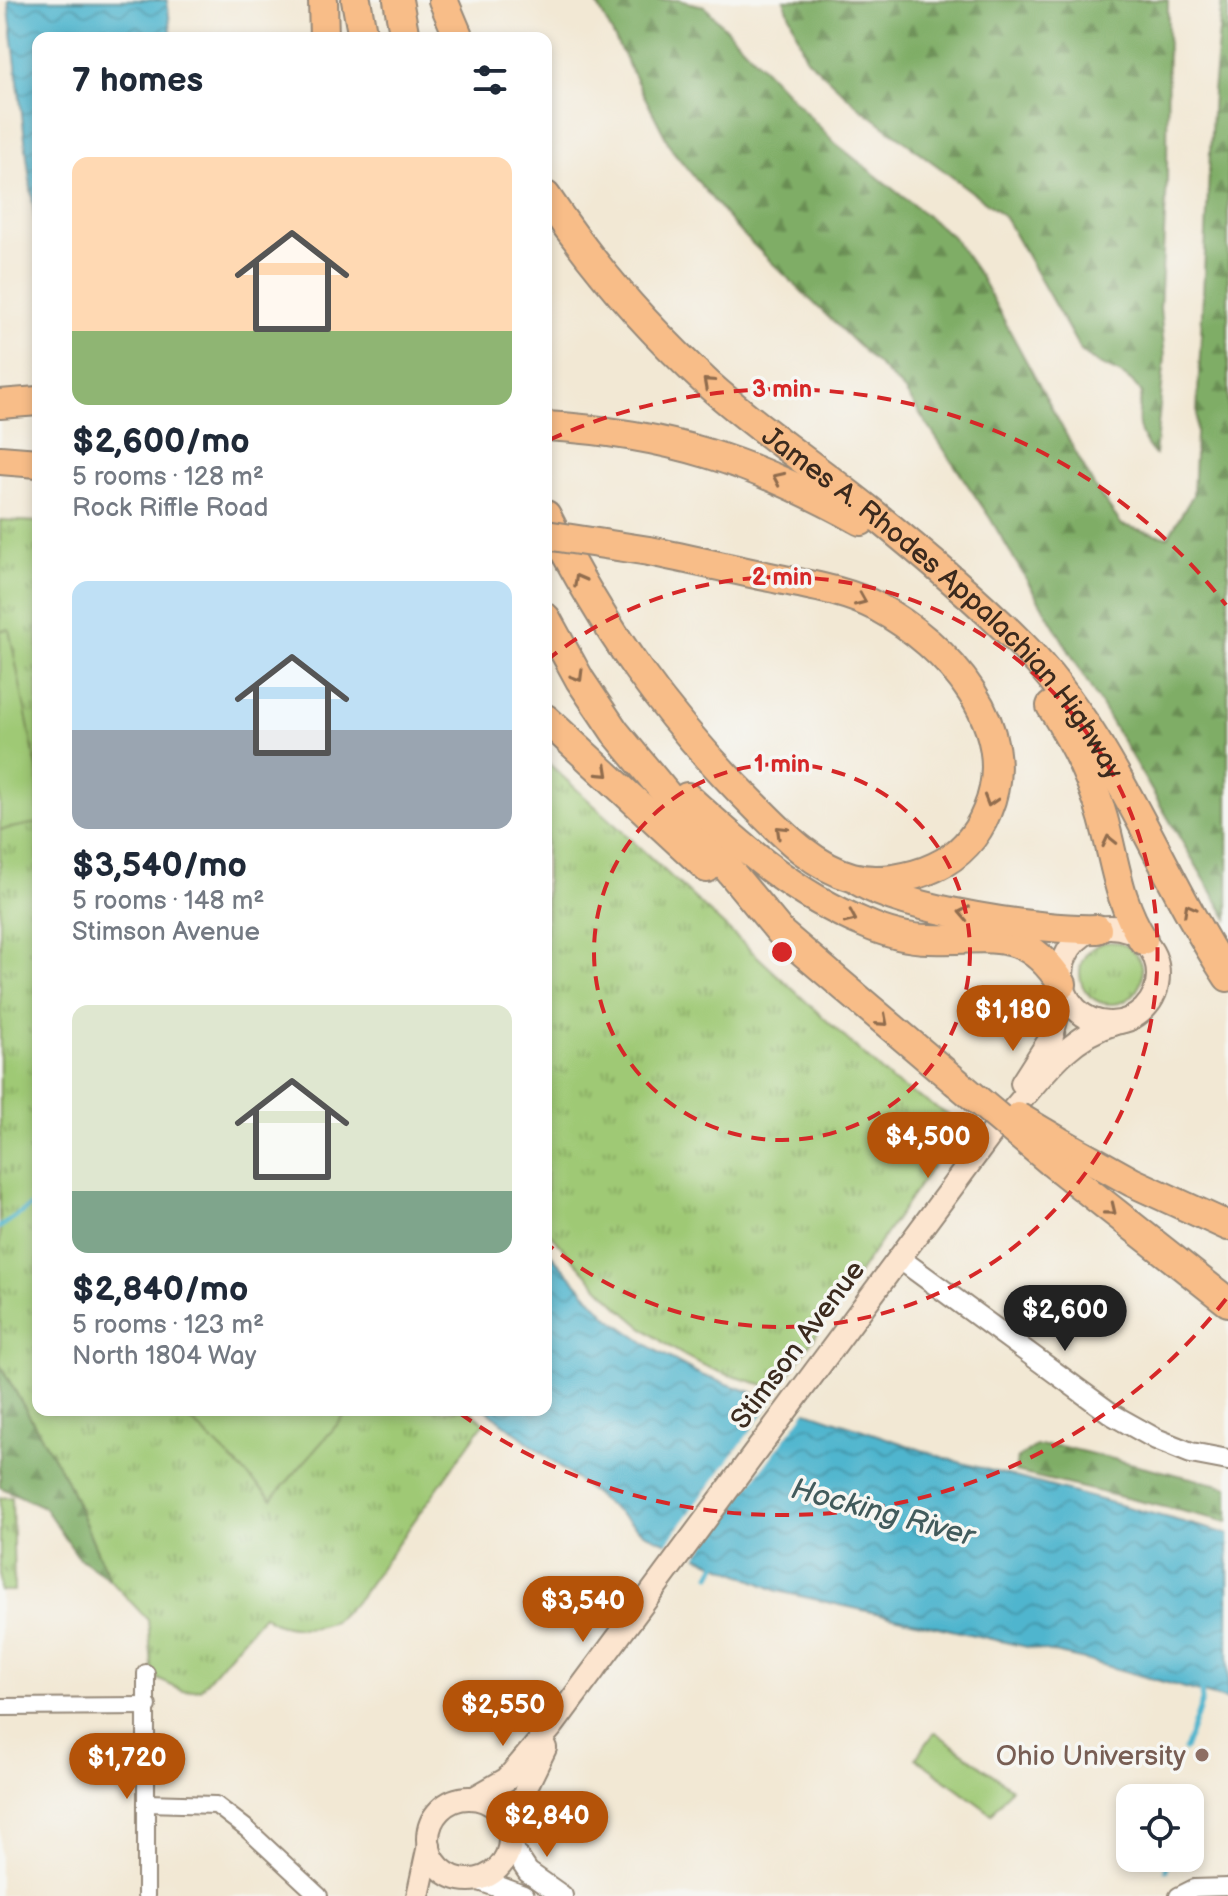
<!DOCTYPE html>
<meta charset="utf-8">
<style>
:root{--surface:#fff;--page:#f2f2f3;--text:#1f2937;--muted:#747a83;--accent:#b45309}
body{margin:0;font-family:"Balsamiq Sans",sans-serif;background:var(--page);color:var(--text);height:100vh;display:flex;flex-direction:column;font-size:30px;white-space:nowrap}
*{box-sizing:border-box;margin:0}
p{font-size:26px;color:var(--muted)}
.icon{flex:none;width:44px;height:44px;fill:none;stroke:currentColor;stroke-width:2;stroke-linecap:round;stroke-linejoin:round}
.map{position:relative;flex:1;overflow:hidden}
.panel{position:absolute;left:32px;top:32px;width:520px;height:1384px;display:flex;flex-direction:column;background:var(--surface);border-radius:16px;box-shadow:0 4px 12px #0003}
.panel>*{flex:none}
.buttons{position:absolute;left:1116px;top:1784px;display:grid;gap:16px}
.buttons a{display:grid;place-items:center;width:88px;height:88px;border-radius:16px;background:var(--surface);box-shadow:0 4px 12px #0003;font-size:40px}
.price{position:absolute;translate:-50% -68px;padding:0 18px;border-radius:28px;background:var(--accent);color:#fff;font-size:26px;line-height:52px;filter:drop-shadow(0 2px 4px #0008)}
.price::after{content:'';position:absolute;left:50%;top:48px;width:24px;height:18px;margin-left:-12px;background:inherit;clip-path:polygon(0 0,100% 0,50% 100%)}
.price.selected{background:#222;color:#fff}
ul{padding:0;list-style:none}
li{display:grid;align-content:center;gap:16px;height:424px;padding:0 40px}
li span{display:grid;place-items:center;height:248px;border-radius:16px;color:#555}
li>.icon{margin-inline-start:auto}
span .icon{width:144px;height:144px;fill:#fffc;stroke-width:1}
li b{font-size:34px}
h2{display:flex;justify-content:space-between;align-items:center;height:96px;padding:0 40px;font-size:34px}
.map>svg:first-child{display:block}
.grass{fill:url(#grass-tufts);stroke:#6d7a4a;stroke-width:2}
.forest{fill:url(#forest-firs);stroke:#5d6c42;stroke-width:2}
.pitch{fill:#9fc975;stroke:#6d7a4a;stroke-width:2}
.water{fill:url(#water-waves);stroke:#457076;stroke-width:2}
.pier{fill:#f2e8d4}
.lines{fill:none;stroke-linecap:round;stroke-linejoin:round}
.stream{stroke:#4fb5ce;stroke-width:5}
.minor-casing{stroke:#968979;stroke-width:20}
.tertiary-casing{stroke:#968979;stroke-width:24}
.secondary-casing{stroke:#968979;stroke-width:26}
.motorway-casing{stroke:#968979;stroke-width:32}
.minor{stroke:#fff;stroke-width:16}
.tertiary{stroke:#fff;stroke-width:20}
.secondary{stroke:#fce5cf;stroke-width:22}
.motorway{stroke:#f8bd88;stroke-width:28}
.motorway-bridge-casing{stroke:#968979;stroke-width:32;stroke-linecap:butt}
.motorway-bridge{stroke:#f8bd88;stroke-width:28}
.oneway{stroke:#906c4e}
.ring{fill:none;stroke:#d62828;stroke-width:4;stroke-dasharray:14 10}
.education-dot{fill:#8d6e63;stroke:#f6f6f2;stroke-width:3}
.labels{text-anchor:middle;stroke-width:7;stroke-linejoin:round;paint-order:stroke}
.street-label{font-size:28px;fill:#3b2a1e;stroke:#f6f6f2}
.education-label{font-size:28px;fill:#785e54;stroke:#f6f6f2;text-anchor:end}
.water-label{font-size:30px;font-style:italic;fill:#425b5c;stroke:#f6f6f2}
.centre{fill:#d62828;stroke:#f6f6f2;stroke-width:4}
.ring-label{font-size:24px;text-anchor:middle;font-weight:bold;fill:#d62828;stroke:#f6f6f2;stroke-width:7;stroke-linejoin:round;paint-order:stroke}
</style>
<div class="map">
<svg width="1228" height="1896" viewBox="0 0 1228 1896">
<defs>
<pattern id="grass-tufts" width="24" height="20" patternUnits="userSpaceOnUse" patternTransform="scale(2)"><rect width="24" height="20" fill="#9fc975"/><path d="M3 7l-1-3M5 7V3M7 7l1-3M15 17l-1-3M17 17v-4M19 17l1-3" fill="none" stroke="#83a35f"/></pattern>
<pattern id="forest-firs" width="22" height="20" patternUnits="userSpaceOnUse" patternTransform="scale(2)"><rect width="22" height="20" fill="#7fad66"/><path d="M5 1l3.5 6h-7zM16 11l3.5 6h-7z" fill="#698d53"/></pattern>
<pattern id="water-waves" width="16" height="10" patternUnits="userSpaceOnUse" patternTransform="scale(2)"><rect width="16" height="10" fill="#4fb5ce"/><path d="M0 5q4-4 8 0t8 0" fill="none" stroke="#4393a7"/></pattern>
</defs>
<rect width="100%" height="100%" fill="#f6f6f2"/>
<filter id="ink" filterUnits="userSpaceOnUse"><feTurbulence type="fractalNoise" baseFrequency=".0125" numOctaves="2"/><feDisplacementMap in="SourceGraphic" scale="16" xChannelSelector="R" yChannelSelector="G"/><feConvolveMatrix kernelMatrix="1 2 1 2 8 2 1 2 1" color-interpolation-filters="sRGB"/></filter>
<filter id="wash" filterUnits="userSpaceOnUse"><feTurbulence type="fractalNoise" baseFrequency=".006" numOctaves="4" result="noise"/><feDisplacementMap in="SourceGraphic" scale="32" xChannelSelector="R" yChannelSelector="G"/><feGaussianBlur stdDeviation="1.8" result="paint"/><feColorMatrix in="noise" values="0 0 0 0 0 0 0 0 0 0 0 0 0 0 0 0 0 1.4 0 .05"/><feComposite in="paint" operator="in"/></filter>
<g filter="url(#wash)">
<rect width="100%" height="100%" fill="#f2e8d4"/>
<g class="grass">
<path d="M0 520 38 522V1410H470L484 1423 359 1598C351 1605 344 1614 335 1620 316 1632 279 1630 263 1615L200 1689 183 1691 153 1677 148 1620 109 1579 67 1481 0 1365Z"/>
<path d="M546 761 892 1081 962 1123 779 1389C760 1383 739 1379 720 1372 647 1346 596 1285 546 1229Z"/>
<circle cx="1111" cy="973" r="31"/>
<polygon points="12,1497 14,1591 0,1591 0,1498"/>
</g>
<g class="forest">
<polygon points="595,0 678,0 704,6 835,143 952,236 980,276 1095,488 1122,525 1168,537 1193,495 1213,92 1222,0 1228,0 1228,919 990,518 904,390 736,228 672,150"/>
<path d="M784 0H1168L1167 180 1160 308 1165 357 1155 455C1136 434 1136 420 1142 393 1120 365 1106 374 1081 351L1004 216 859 107 806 58Z"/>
<polygon points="0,1365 67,1481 109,1579 79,1558 44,1507 0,1487"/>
<polygon points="1036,1446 1060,1446 1228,1487 1228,1522 1015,1472 1017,1459"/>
</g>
<g class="pitch">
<polygon points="9,629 38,774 38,823 0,830 0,631"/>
<polygon points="180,1410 350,1410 272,1499"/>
<polygon points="935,1732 1011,1788 992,1814 916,1758"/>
</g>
<g class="water">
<polygon points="8,0 167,0 172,38 38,38 38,245"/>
<polygon points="546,1249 607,1316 655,1350 701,1375 951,1460 1228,1534 1228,1700 1085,1660 778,1591 644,1533 487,1410 546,1410"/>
</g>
<polygon class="pier" points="775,1398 808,1408 693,1561 664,1547"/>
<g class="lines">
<g class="stream">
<polyline points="0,1227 38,1201"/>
<polyline points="711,1575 718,1562"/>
<polyline points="1185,1750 1202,1701 1201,1686"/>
<polyline points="1166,1870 1167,1858"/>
</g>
</g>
</g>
<g filter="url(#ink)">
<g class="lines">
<g class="minor-casing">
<g id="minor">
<polyline points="146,1673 146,1896"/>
<polyline points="0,1707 148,1706"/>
<polyline points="147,1803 216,1805 247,1829 319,1896"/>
<polyline points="1178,1896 1194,1888 1228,1887"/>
</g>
</g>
<g class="tertiary-casing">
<g id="tertiary">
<polyline points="899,1258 1113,1415 1156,1439 1191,1453 1228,1460"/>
<polyline points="510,1845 528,1872 562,1896"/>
<polyline points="477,1879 523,1896"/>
</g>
</g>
<g class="secondary-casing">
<g id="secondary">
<circle cx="1110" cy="975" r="48"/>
<polyline points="1022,1083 1052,1036 1064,989"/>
<path d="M474 1798 507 1779 553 1725 995 1129C1032 1093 1060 1039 1113 1024"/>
<circle cx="469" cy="1839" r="41"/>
<polyline points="511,1838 528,1783 545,1748"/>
<polyline points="418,1896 429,1845"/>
</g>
</g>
<g class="motorway-casing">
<g id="motorway">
<polyline points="323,0 324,38"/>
<polyline points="356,0 363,38"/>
<polyline points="398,0 405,38"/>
<polyline points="443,0 459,38"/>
<path id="s1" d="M546 196C592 265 647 328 708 384 759 430 817 468 870 511 922 553 973 596 1020 643 1114 737 1156 868 1228 977"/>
<polyline points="0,404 38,401"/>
<path d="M546 426C668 433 755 462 861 521"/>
<polyline points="0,460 38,463"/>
<path d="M546 515C603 629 665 717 756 807 784 835 813 866 852 877 877 884 912 878 935 867 959 856 977 836 987 811 1022 727 947 645 877 607 847 591 813 586 779 579 736 570 693 560 649 551"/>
<polyline points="546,618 580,680 615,732 782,934 955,1081"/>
<path d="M1051 706C1073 741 1092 778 1103 818 1115 861 1118 901 1143 940"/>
<polyline points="546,719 707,868"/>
<path d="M687 797C742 847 794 894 864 923 884 932 907 939 929 939 989 941 1024 924 1062 984"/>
<path d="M860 882C908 910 1041 931 1097 929"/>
<polyline points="1062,1143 1132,1182 1228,1226"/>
<polyline points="1050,1161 1228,1302"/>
</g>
</g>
<use href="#minor" class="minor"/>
<use href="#tertiary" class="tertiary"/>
<use href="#secondary" class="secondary"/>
<use href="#motorway" class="motorway"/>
<g class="motorway-bridge-casing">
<g id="motorway-bridge">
<polyline points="546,535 649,551"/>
<polyline points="955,1081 1050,1161"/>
<polyline points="1018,1117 1062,1143"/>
</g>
</g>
<use href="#motorway-bridge" class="motorway-bridge"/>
</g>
<defs><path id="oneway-chevron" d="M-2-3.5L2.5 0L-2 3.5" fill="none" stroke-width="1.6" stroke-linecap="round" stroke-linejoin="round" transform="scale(2)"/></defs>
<g class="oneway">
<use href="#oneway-chevron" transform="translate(708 383) rotate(-138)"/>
<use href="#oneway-chevron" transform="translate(778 478) rotate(-155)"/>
<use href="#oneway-chevron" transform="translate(579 580) rotate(-119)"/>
<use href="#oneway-chevron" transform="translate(861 600) rotate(23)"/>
<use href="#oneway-chevron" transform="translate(578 676) rotate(59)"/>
<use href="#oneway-chevron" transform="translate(604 772) rotate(43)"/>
<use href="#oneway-chevron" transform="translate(990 801) rotate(107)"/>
<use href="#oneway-chevron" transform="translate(781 831) rotate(-136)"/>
<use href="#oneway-chevron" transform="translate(1109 841) rotate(-103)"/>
<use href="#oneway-chevron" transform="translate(1189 909) rotate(-119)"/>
<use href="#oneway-chevron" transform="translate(964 913) rotate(-169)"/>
<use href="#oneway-chevron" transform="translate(851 918) rotate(24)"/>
<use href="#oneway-chevron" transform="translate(883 1021) rotate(41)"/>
<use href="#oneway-chevron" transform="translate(1111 1210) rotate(39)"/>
</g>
</g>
<g class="ring">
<circle cx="782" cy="952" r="188"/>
<path d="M546 661A375 375 0 1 1 546 1243"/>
<path d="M1226 1299A563 563 0 0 1 455 1410M549 440A563 563 0 0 1 1226 605"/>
</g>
<circle class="education-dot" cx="1202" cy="1755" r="8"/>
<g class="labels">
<g class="street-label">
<text dy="10" stroke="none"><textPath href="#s1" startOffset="572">James A. Rhodes Appalachian Highway</textPath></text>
<text transform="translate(797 1344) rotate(-53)" y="10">Stimson Avenue</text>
</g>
<g class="education-label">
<text x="1186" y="1765">Ohio University</text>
</g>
<g class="water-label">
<text transform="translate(883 1512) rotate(15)" y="10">Hocking River</text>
</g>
</g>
<circle cx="782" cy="952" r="12" class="centre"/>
<g class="ring-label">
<text x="782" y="397">3 min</text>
<text x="782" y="585">2 min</text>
<text x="782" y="772">1 min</text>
</g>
</svg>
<div class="buttons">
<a><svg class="icon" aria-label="locate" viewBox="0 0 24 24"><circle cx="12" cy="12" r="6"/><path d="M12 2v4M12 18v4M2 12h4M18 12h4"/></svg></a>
</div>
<b class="price" style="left:1013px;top:1053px">$1,180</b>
<b class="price" style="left:928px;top:1180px">$4,500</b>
<b class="price selected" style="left:1065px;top:1353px">$2,600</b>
<b class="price" style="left:583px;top:1644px">$3,540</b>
<b class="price" style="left:503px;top:1748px">$2,550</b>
<b class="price" style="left:127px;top:1801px">$1,720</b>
<b class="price" style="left:547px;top:1859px">$2,840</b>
<section class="panel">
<h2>7 homes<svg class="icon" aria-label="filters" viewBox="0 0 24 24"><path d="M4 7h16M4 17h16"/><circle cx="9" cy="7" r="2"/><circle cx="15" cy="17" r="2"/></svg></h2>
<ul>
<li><span style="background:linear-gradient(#ffd9b3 70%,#8fb573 0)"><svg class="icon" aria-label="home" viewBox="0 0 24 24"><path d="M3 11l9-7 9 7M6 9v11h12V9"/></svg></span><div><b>$2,600/mo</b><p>5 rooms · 128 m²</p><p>Rock Riffle Road</p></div></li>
<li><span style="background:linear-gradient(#bfe0f5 60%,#9aa5b1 0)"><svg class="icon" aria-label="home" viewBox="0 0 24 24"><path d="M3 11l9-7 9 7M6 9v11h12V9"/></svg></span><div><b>$3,540/mo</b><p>5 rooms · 148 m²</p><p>Stimson Avenue</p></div></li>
<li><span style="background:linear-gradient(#dfe7d0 75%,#7fa58c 0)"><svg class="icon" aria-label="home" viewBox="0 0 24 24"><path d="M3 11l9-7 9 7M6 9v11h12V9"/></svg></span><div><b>$2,840/mo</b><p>5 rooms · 123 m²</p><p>North 1804 Way</p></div></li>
</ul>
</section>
</div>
